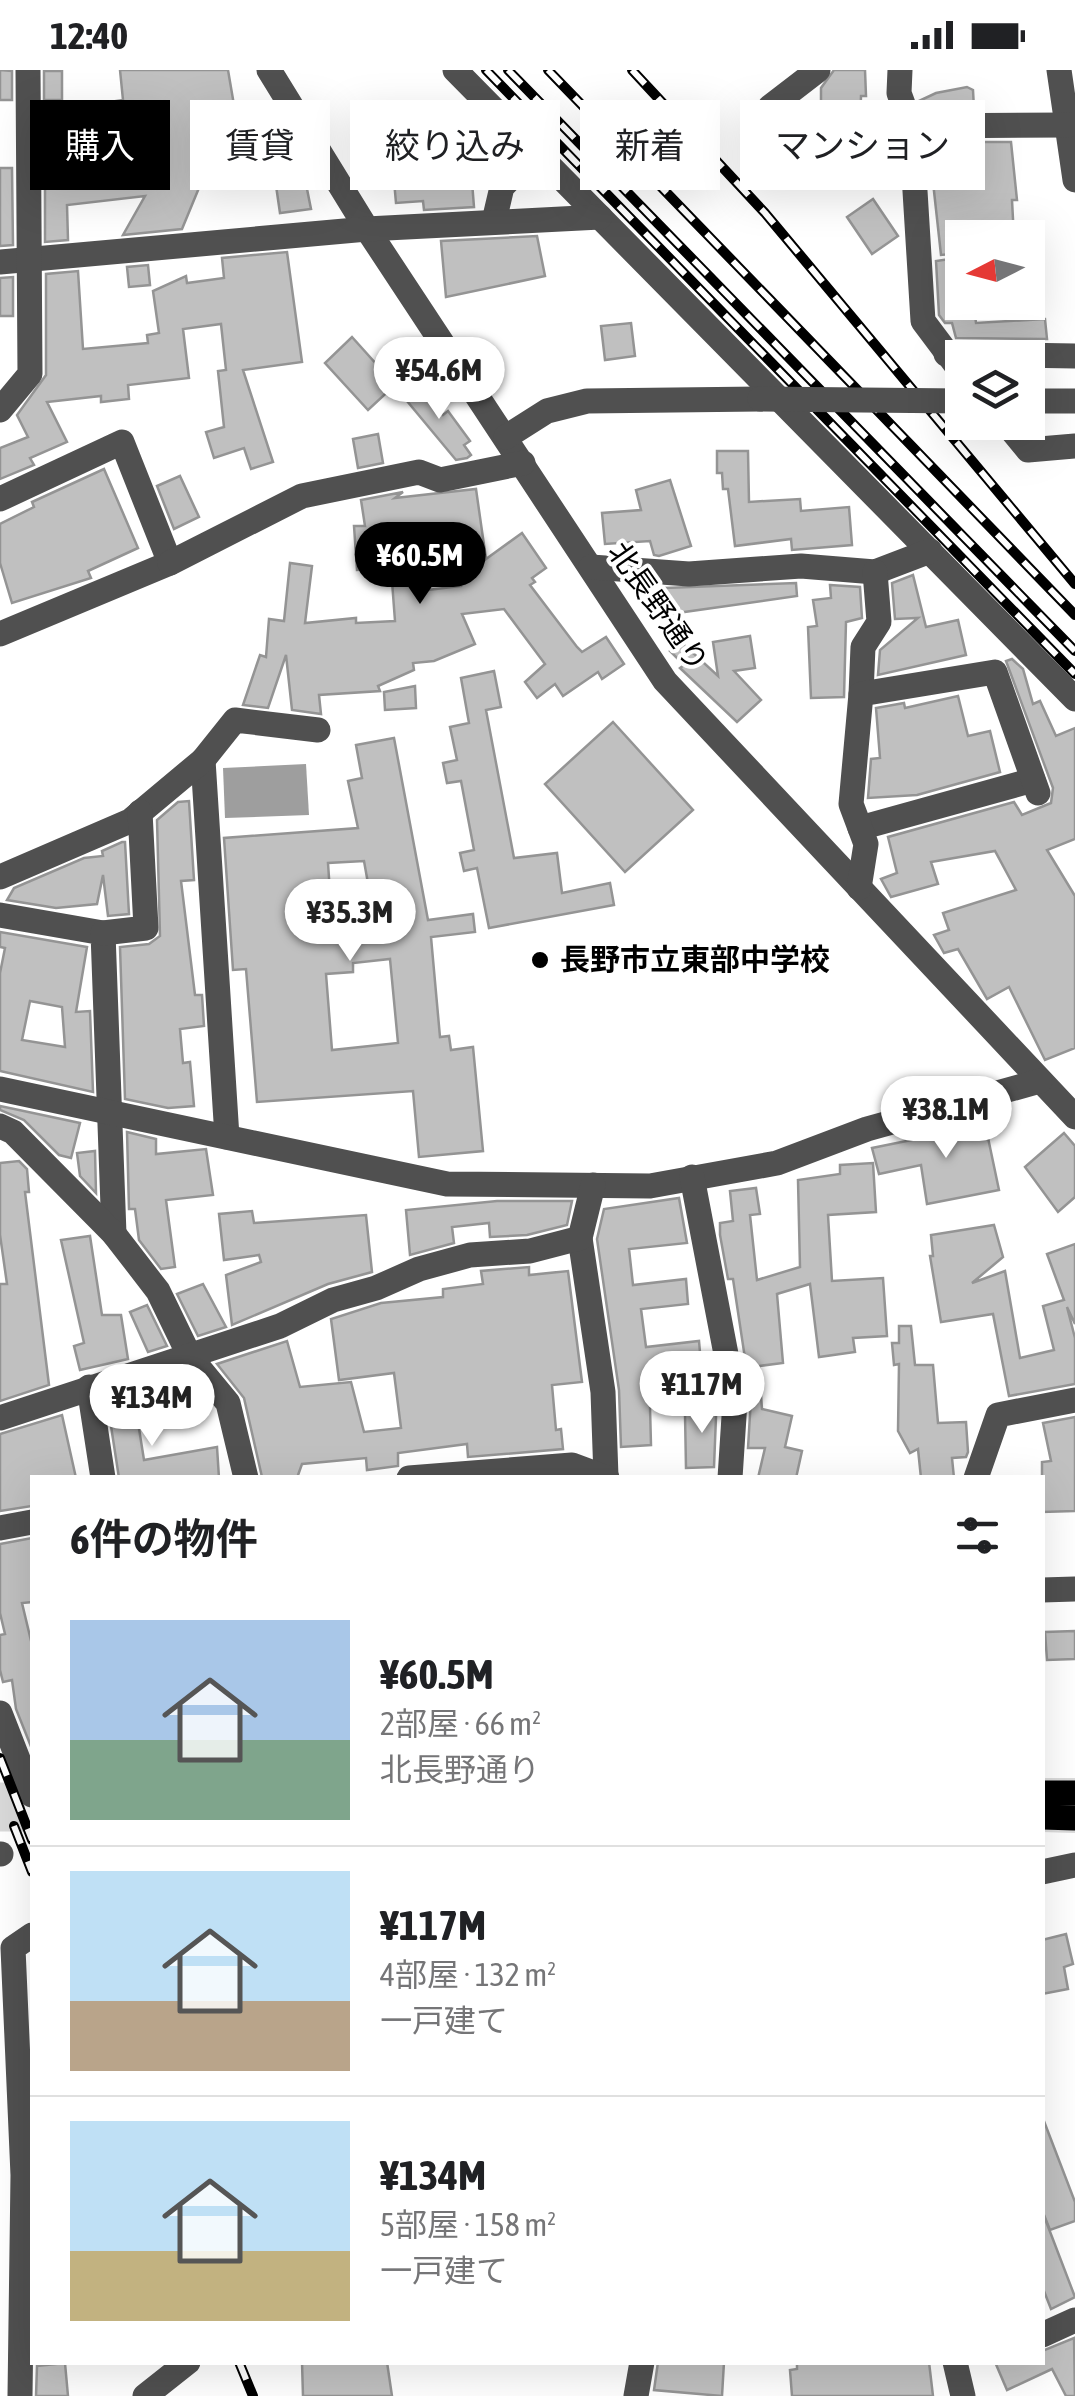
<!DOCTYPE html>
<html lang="ja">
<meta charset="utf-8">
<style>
:root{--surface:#fff;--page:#f6f6f6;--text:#202124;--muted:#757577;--line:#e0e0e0;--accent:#000}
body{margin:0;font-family:"Asap Condensed","Noto Sans JP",sans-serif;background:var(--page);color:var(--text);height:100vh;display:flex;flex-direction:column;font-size:38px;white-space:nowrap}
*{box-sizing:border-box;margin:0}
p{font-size:32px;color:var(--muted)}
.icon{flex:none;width:55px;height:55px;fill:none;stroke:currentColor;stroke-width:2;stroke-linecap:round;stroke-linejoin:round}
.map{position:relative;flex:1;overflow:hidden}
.side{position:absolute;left:30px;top:1405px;width:1015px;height:890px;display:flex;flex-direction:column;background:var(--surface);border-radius:0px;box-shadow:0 10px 40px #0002}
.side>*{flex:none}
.top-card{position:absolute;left:30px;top:30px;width:1015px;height:90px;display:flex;gap:20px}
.needle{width:65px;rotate:264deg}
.controls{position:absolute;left:945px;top:150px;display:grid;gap:20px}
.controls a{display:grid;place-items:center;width:100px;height:100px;border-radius:0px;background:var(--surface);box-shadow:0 10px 40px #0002;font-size:50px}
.price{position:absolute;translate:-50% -85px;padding:0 22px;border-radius:35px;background:#fff;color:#222;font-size:32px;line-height:65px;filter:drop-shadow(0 2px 5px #0008)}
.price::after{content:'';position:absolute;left:50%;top:60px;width:30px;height:22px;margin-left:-15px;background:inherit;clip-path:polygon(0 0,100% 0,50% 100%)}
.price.active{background:var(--accent);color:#fff}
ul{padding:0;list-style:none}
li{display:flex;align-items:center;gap:30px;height:250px;padding:0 40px}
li+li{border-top:2px solid var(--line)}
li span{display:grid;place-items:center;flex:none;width:280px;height:200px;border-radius:0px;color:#555}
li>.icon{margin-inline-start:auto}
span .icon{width:120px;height:120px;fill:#fffc;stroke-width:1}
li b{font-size:42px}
h2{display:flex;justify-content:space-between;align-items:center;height:120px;padding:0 40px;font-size:42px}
.pill{padding:0 35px;border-radius:0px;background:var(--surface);box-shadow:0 10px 40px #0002;font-size:35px;line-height:90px}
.pill.active{background:var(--accent);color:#fff}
.status{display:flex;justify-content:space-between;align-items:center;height:70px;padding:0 50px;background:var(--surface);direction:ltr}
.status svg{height:28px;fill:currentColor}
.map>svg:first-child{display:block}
.water{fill:#9e9e9e}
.building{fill:#c0c0c0;stroke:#949494;stroke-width:2.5;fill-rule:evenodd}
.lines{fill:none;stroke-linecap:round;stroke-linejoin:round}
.major-tunnel{stroke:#d9d9d9;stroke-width:25;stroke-dasharray:25 12;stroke-linecap:butt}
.major-casing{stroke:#dbdbdb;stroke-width:30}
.minor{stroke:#505050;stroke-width:25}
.major{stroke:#000;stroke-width:25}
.rail-casing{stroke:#000;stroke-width:10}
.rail{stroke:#fff;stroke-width:6;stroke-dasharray:19;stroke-linecap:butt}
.minor-bridge{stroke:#505050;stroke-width:25}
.poi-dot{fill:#000;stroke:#fff;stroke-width:4}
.labels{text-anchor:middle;stroke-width:8;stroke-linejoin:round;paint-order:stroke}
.street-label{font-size:30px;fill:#000;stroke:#fff}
.poi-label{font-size:30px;font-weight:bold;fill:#000;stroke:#fff;text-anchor:start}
</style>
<div class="status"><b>12:40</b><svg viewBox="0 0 49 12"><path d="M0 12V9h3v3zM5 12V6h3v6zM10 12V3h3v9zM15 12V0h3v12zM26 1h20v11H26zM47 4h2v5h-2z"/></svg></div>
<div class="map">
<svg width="1075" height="2326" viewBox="0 0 1075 2326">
<rect width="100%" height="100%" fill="#fff"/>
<polygon class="water" points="306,694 309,745 225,748 223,698"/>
<g class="building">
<polygon points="0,0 12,1 12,30 0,30"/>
<polygon points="120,0 228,0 235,41 252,40 254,60 217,62 218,113 201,113 182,159 123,165 145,126 67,135 68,170 45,172 45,99 73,100 63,39 123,30"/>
<polygon points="834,0 865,0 866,26 861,26 860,54 863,99 839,101 836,60 799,82 782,55 821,31 821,18"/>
<rect x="44" y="1" width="18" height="29"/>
<polygon points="967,17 973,20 974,39 922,40 919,31 936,23"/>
<polygon points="939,72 1011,72 1017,130 1012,130 1014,168 962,168 962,183 941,185 933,112 943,111"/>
<polygon points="441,83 445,115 472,112 474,137 424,140 423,131 396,133 392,88"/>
<polygon points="300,84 311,139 280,143 272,88"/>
<polygon points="0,98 12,98 13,175 0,176"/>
<polygon points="873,129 898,166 872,184 847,147"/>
<polygon points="537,166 545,206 446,227 441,171"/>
<polygon points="287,182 302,292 243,300 273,392 251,399 244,378 214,388 206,362 224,357 218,301 226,300 221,254 183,259 189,308 128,315 129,329 101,332 101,326 47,332 67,372 30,388 34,395 0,409 0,378 28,367 17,345 46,305 46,204 78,201 83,279 148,273 147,265 159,263 153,221 186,206 187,213 224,208 222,188"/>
<polygon points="957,188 962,238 974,237 976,253 1045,249 1047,269 956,268 952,253 945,253 939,245 936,191"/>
<polygon points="148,195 150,215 129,217 127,197"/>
<polygon points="13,207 13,246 0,246 0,208"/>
<polygon points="631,253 635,286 605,290 601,256"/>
<polygon points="352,267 395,315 368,340 325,293"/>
<polygon points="421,312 443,345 448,341 470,371 464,375 471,385 467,388 456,390 402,325"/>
<polygon points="378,364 383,393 358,398 353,369"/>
<polygon points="717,381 748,381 749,432 800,429 801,441 849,437 852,475 792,480 791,469 735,476 728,419 723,419 722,403 717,403"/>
<polygon points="104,399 138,478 88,501 91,508 12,533 0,493 0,454 34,437 32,432"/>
<polygon points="180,406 199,447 174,459 157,416"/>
<polygon points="670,410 691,476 659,486 654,485 650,471 605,474 602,443 641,440 636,420"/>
<path d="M476 419 486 489 522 463 546 498 532 508 535 512 530 515 577 577 582 582 606 567 624 594 602 609 598 602 563 626 555 614 537 628 525 612 545 594 504 539 462 544 475 574 434 591 413 593 414 600 378 616 380 621 319 625 321 644 292 640 286 585 268 638 243 635 260 585 266 587 269 549 284 551 290 493 312 496 305 553 356 548V553L395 551 391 498 357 500 354 456H365L361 430 403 422 395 428ZM455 481 461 516 419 521 416 487Z"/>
<polygon points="913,505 926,557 958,550 966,585 878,605 880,580 918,548 895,549 892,513"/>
<polygon points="796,513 797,526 663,545 660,521 664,518"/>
<polygon points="830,515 860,517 862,548 846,552 844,627 811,628 808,557 817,556 813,530 831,528"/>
<polygon points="750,566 755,598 734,601 761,630 737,652 680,598 684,595 670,581 680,571 718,606 713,572"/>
<polygon points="1012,589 1023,599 1033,634 1040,631 1056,666 1075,658 1075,769 1047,780 1075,826 1075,978 1045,990 1009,917 987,929 958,879 944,883 934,865 949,860 943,843 1016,820 995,781 931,792 938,814 891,827 881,809 897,803 888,767 1014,732 1022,745 1051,733 1053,718 1006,591"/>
<polygon points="494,601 501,637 486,640 514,788 557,783 562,823 610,813 614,835 489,858 477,798 464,801 460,783 474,780 461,711 447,713 443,693 457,690 450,657 469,653 461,608"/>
<polygon points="415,616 416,638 385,640 384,622"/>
<polygon points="958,626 968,666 990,661 1000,702 917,725 868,728 871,689 880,688 876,638 904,633 905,638"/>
<polygon points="613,652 693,740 625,802 545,714"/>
<path d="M394 668 428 850 473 844 475 862 431 867 440 967 449 966 451 980 473 977 483 1081 419 1087 413 1021 257 1032 246 899 233 900 224 768 358 758 348 711 362 708 356 675ZM364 791 369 819 383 816 391 860 333 867 328 793ZM390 889 398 973 332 980 326 904 353 902V893Z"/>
<polygon points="189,731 194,810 181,811 195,925 202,925 204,956 180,959 183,993 190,992 194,1036 168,1038 125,1029 120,877 149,874 160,866 157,750 178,732"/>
<polygon points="122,772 125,772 129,844 108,846 103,805 97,834 56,838 7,830 14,818 84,788 103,786 102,781"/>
<path d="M0 862 87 877 76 942 90 941 93 1022 0 1001V903L5 878 0 877ZM30 931 62 937 65 977 22 970Z"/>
<polygon points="0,1036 80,1053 71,1088 59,1085 24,1050 0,1040"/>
<polygon points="983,1044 999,1120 927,1134 921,1095 879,1104 872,1078 956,1061 954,1052"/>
<polygon points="127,1062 156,1069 156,1084 206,1079 213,1125 166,1130 175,1197 161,1199 139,1170 135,1139 129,1139"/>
<polygon points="1064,1063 1075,1076 1075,1127 1058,1142 1025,1097"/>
<polygon points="95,1081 96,1123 80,1106 77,1083"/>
<polygon points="19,1091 27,1099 29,1122 25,1122 49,1315 0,1331 0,1214 7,1214 0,1165 0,1093"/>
<polygon points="873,1093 876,1142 828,1145 832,1211 883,1208 887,1266 853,1268 855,1282 819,1287 810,1214 777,1224 783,1293 759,1296 762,1339 792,1346 785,1377 802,1381 796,1408 758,1408 765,1378 748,1378 751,1328 733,1209 728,1209 720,1165 720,1153 733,1151 730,1121 756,1118 760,1144 750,1145 757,1210 800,1197 798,1110 840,1104 840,1095"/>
<polygon points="679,1128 687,1173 629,1179 633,1215 686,1209 688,1234 641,1239 646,1277 699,1271 701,1294 649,1300 651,1375 621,1377 619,1320 597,1169 604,1139"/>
<polygon points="497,1131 572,1131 567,1155 527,1165 490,1167 489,1153 452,1157 454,1173 410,1185 406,1140"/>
<polygon points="252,1141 254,1153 366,1145 372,1202 328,1214 232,1255 226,1205 261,1192 259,1185 224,1190 219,1144"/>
<polygon points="994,1155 1003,1187 972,1213 1005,1201 1020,1288 1054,1280 1043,1236 1064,1230 1047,1184 1075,1174 1075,1254 1067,1237 1075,1268 1075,1314 1009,1326 993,1244 941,1252 930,1186 933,1186 931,1165"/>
<polygon points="90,1166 102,1245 121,1245 128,1289 80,1300 74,1276 84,1273 61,1170"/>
<polygon points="529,1197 529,1205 568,1201 582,1312 552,1315 556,1360 561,1359 563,1379 468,1387 467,1374 398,1383 398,1396 367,1400 366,1388 302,1394 297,1408 262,1407 244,1328 217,1294 287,1271 300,1317 351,1312 364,1362 401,1358 394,1303 339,1310 331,1249 381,1233 443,1227 443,1219 483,1214 481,1201"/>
<polygon points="203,1214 226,1257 198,1266 177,1224"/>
<polygon points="147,1235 167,1276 148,1282 130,1242"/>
<polygon points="899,1256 911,1256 915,1295 933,1295 938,1353 966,1352 968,1382 966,1387 952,1388 954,1408 921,1408 918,1379 910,1383 898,1361 899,1294 894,1295 892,1273 899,1273"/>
<polygon points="184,1305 204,1329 175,1342 162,1312"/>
<polygon points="133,1321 144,1390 217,1377 219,1408 119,1408 107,1330"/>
<polygon points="717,1322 714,1397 686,1398 685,1344 707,1344 705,1323"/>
<polygon points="62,1345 76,1408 32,1408 32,1436 0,1441 0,1364"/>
<polygon points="1075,1347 1075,1441 1042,1442 1042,1392 1051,1391 1043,1353"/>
<polygon points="32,1468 32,1532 22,1533 32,1575 32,1679 16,1639 12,1610 3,1612 0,1600 0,1565 5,1564 0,1543 0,1474"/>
<polygon points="1075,1561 1075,1589 1047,1590 1045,1562"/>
<polygon points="1066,1864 1073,1894 1064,1897 1068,1919 1042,1924 1042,1870"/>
<polygon points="1042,2046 1075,2132 1075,2151 1050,2160 1042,2140"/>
<polygon points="1044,2146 1075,2227 1051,2239 1042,2216"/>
<polygon points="1074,2268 1075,2326 1066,2326 1052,2299 1007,2320 995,2292 1042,2292 1042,2281"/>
<polygon points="302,2292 387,2292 392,2326 303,2326"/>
<polygon points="658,2292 724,2292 722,2326 654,2320"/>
<polygon points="797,2292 929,2292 933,2326 792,2326 790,2300 797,2299"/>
<polygon points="65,2293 68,2326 36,2326 37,2296"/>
</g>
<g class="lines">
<g class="major-tunnel">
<polyline points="0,1725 32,1725"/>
<polyline points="0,1749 32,1749"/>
</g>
<g class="major-casing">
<g id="major">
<polyline points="1042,1723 1075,1723"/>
<polyline points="1042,1747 1075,1748"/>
</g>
</g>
<g class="minor">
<polyline points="269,0 367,159 665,611 1075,1047"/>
<polyline points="455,0 1075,629"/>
<polyline points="900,0 899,23 911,56"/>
<polyline points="1059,0 1075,110"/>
<polyline points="770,37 818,0"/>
<polyline points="494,151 502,117 529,89"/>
<polyline points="0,192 367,159 600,147"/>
<polyline points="946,284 1075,286"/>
<polyline points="962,303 923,251 911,56 1069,55"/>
<polyline points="1028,331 1075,331"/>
<polyline points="0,340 30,304 28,0"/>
<polyline points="1005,352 1028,380 1075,376"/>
<polyline points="506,367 547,341 587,331 760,329"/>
<polyline points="0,429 122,372 170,493 0,564"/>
<polyline points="170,493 302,426 419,402 440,410 523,393"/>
<polyline points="591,497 689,504 801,496 875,502 930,481"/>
<polyline points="861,624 863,577 879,552 875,502"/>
<polyline points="203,690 227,1067"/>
<polyline points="860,758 1033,710"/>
<polyline points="0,807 130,751 203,690 235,650 318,660"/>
<polyline points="859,818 866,774 851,734 861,624 995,602 1038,723"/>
<polyline points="0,845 103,863 114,1164"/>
<polyline points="103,863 146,858 140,742"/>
<polyline points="0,1019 447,1114 650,1116 777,1093 867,1059 1040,1011"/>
<polyline points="0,1056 13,1062 114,1164 158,1221 190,1287 228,1333 246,1408"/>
<polyline points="692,1107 735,1331 730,1408"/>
<polyline points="580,1168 603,1322 606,1407"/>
<polyline points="89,1317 103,1408"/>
<polyline points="0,1348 280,1256 333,1230 376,1218 419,1199 470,1185 530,1181 580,1168 593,1115"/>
<polyline points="409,1408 572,1395 607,1408"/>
<polyline points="976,1408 998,1345 1075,1330"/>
<polyline points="0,1458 32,1452"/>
<polyline points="1042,1520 1075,1519"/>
<polyline points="0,1643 32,1725"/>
<polyline points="0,1784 1,1784"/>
<polyline points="1042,1802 1075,1795"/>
<polyline points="1042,2265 1075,2250"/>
<polyline points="955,2292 963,2326"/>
<polyline points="20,2326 23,2105 13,1878 32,1865"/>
<polyline points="145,2326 188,2292"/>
<polyline points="636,2326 642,2292"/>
</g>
<use href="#major" class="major"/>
<g class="rail-casing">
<g id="rail">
<polyline points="486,0 1075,604"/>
<polyline points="508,0 1075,581"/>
<polyline points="548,0 1075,545"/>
<polyline points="632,0 765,143 1075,514"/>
<polyline points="0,1688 32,1770"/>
<polyline points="14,1756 32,1802"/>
<polyline points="239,2292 253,2326"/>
</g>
</g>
<use href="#rail" class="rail"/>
<polyline class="minor-bridge" points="760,329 962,331"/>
</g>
<circle class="poi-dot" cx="540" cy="890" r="10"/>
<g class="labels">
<g class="street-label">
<text transform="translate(658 537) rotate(55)" y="10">北長野通り</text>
</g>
<g class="poi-label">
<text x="560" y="900">長野市立東部中学校</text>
</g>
</g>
</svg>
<div class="controls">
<a><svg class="needle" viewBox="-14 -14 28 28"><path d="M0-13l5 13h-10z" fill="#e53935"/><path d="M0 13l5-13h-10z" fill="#757577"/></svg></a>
<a><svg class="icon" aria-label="layers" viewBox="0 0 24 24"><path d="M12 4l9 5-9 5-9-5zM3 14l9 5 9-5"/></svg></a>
</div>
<b class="price" style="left:439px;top:352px">¥54.6M</b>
<b class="price active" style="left:420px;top:537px">¥60.5M</b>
<b class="price" style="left:350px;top:894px">¥35.3M</b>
<b class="price" style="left:946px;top:1091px">¥38.1M</b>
<b class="price" style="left:702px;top:1366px">¥117M</b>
<b class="price" style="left:152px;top:1379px">¥134M</b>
<div class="top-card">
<a class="pill active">購入</a>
<a class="pill">賃貸</a>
<a class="pill">絞り込み</a>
<a class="pill">新着</a>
<a class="pill">マンション</a>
</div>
<section class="side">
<h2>6件の物件<svg class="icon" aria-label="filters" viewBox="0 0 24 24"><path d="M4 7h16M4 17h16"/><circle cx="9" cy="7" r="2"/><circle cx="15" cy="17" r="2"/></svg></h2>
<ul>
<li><span style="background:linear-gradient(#a9c7e8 60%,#7fa58c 0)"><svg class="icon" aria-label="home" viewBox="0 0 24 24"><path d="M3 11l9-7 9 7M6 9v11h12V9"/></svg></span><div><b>¥60.5M</b><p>2部屋 · 66 m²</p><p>北長野通り</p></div></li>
<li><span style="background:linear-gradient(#bfe0f5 65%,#b9a48a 0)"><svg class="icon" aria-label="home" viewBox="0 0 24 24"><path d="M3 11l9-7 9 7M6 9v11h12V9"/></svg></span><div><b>¥117M</b><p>4部屋 · 132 m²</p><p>一戸建て</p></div></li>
<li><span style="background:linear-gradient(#bfe0f5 65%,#c2b280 0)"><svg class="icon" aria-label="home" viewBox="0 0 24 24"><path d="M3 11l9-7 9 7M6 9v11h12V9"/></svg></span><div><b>¥134M</b><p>5部屋 · 158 m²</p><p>一戸建て</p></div></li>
</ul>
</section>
</div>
